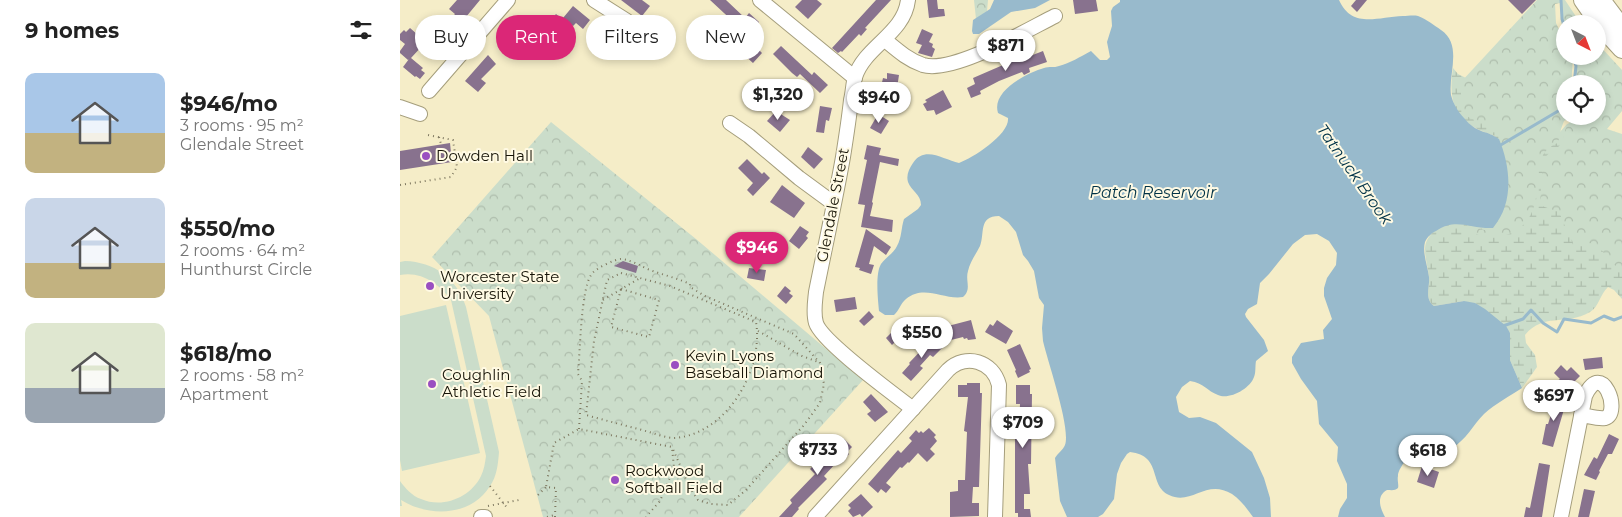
<!DOCTYPE html>
<meta charset="utf-8">
<style>
:root{--surface:#fff;--page:#f2f2f2;--text:#222;--muted:#767676;--accent:#db2777}
body{margin:0;font-family:Montserrat,sans-serif;background:var(--page);color:var(--text);height:100vh;display:flex;flex-direction:column;font-size:19px;white-space:nowrap}
*{box-sizing:border-box;margin:0}
p{font-size:16px;color:var(--muted)}
.icon{flex:none;width:28px;height:28px;fill:none;stroke:currentColor;stroke-width:2;stroke-linecap:round;stroke-linejoin:round}
.map{position:relative;flex:1;overflow:hidden}
.sheet{display:flex;flex-direction:column;background:var(--surface);width:400px}
.sheet>*{flex:none}
.hud{position:absolute;left:15px;top:15px;width:475px;height:45px;display:flex;gap:10px}
.needle{width:32px;rotate:138deg}
.fabs{position:absolute;left:1156px;top:15px;display:grid;gap:10px}
.fabs a{display:grid;place-items:center;width:50px;height:50px;border-radius:50%;background:var(--surface);box-shadow:0 2px 8px #0003;font-size:25px}
.price{position:absolute;translate:-50% -42px;padding:0 11px;border-radius:18px;background:#fff;color:#222;font-size:16px;line-height:32px;filter:drop-shadow(0 1px 2px #0008)}
.price::after{content:'';position:absolute;left:50%;top:30px;width:15px;height:11px;margin-left:-8px;background:inherit;clip-path:polygon(0 0,100% 0,50% 100%)}
.price.current{background:var(--accent);color:#fff}
ul{padding:0;list-style:none}
li{display:flex;align-items:center;gap:15px;height:125px;padding:0 25px}
li span{display:grid;place-items:center;flex:none;width:140px;height:100px;border-radius:10px;color:#555}
li>.icon{margin-inline-start:auto}
span .icon{width:60px;height:60px;fill:#fffc;stroke-width:1}
li b{font-size:21px}
h2{display:flex;justify-content:space-between;align-items:center;height:60px;padding:0 25px;font-size:21px}
.pill{padding:0 18px;border-radius:22px;background:var(--surface);box-shadow:0 2px 8px #0003;font-size:18px;line-height:45px}
.pill.current{background:var(--accent);color:#fff}
main{display:flex;flex:1;min-height:0}
.map>svg:first-child{display:block}
.green{fill:#cbddca}
.wetland{fill:url(#wetland-marsh)}
.park{fill:url(#park-crowns)}
.water{fill:#98bacc}
.lines{fill:none;stroke-linecap:round;stroke-linejoin:round}
.stream{stroke:#98bacc;stroke-width:3}
.building{fill:#88728e}
.minor-casing{stroke:#a59e7c;stroke-width:16}
.major-casing{stroke:#a59e7c;stroke-width:20}
.path{stroke:#7e7860;stroke-width:2;stroke-dasharray:1 4;stroke-linecap:butt}
.minor{stroke:#fff;stroke-width:14}
.major{stroke:#fff;stroke-width:18}
.poi-dot{fill:#9a4fc1;stroke:#fffae4;stroke-width:2}
.labels{text-anchor:middle;stroke-width:4;stroke-linejoin:round;paint-order:stroke}
.poi-label{font-size:15px;fill:#161306;stroke:#fffae4;text-anchor:start}
.street-label{font-size:15px;fill:#161306;stroke:#fffae4}
.water-label{font-size:16px;font-style:italic;fill:#003246;stroke:#fffae4}
</style>
<main>
<section class="sheet">
<h2>9 homes<svg class="icon" aria-label="filters" viewBox="0 0 24 24"><path d="M4 7h16M4 17h16"/><circle cx="9" cy="7" r="2"/><circle cx="15" cy="17" r="2"/></svg></h2>
<ul>
<li><span style="background:linear-gradient(#a9c7e8 60%,#c2b280 0)"><svg class="icon" aria-label="home" viewBox="0 0 24 24"><path d="M3 11l9-7 9 7M6 9v11h12V9"/></svg></span><div><b>$946/mo</b><p>3 rooms · 95 m²</p><p>Glendale Street</p></div></li>
<li><span style="background:linear-gradient(#c9d6e8 65%,#c2b280 0)"><svg class="icon" aria-label="home" viewBox="0 0 24 24"><path d="M3 11l9-7 9 7M6 9v11h12V9"/></svg></span><div><b>$550/mo</b><p>2 rooms · 64 m²</p><p>Hunthurst Circle</p></div></li>
<li><span style="background:linear-gradient(#dfe7d0 65%,#9aa5b1 0)"><svg class="icon" aria-label="home" viewBox="0 0 24 24"><path d="M3 11l9-7 9 7M6 9v11h12V9"/></svg></span><div><b>$618/mo</b><p>2 rooms · 58 m²</p><p>Apartment</p></div></li>
</ul>
</section>
<div class="map">
<svg width="1222" height="517" viewBox="0 0 1222 517">
<defs>
<pattern id="wetland-marsh" width="20" height="14" patternUnits="userSpaceOnUse" patternTransform="scale(1.25)"><rect width="20" height="14" fill="#cbddca"/><path d="M1 5h8M5 5V1M11 12h8M15 12V8" fill="none" stroke="#aebdac"/></pattern>
<pattern id="park-crowns" width="20" height="18" patternUnits="userSpaceOnUse" patternTransform="scale(1.25)"><rect width="20" height="18" fill="#cbddca"/><path d="M2 6a3 3 0 1 1 6 0M12 15a3 3 0 1 1 6 0" fill="none" stroke="#aebdac"/></pattern>
</defs>
<rect width="100%" height="100%" fill="#f5edc8"/>
<g class="green">
<path d="M5 261C34 262 57 278 66 307L99 452C98 464 97 476 90 486 71 517 28 517 1 500L2 506H0V481C5 488 12 496 21 499 43 509 71 497 81 476 84 470 85 463 86 456L51 300C39 284 22 271 0 275V262Z"/>
<polygon points="46,305 80,453 2,471 0,460 0,316"/>
</g>
<path class="wetland" d="M1053 68 1058 74 1078 84 1159 133 1167 124 1180 120 1222 143V299L1214 290 1208 287C1200 294 1199 307 1190 312 1167 326 1144 312 1125 335L1126 343 1135 355 1137 367 1122 388 1110 360V333L1064 301 1034 306C1024 298 1030 288 1029 277 1027 258 1018 243 1036 230 1044 225 1049 223 1058 224L1095 136C1058 124 1047 107 1053 68Z"/>
<g class="park">
<polygon points="574,0 588,0 587,11 576,19"/>
<path d="M1137 0H1165L1181 24H1165V31L1160 3 1155 4 1156 23 1165 42V56H1172C1174 66 1170 74 1173 84H1165V116H1175L1164 121 1161 129 1158 143C1122 155 1154 209 1115 231 1105 236 1097 239 1086 237 1079 236 1070 232 1067 225L1084 230 1093 229 1099 127 1096 123C1080 121 1065 122 1059 104L1061 100V82Z"/>
<path d="M1198 44 1222 70V111L1207 129 1222 134V270C1219 267 1215 266 1212 263 1203 256 1202 243 1188 243 1181 242 1179 248 1173 246L1172 242 1159 212 1142 206 1140 204C1141 196 1142 162 1145 158 1148 152 1156 150 1160 145 1163 141 1163 136 1165 131 1169 116 1185 116 1198 116V84H1176C1174 74 1178 66 1176 56H1198Z"/>
<polygon points="151,122 296,239 463,380 339,517 143,517 89,316 32,257"/>
</g>
<g class="water">
<polygon points="594,0 650,0 635,8 611,12 579,34 573,34 572,31 573,20 590,9"/>
<path d="M720 0H939C952 29 977 17 1003 16 1007 16 1014 15 1018 16 1026 19 1034 25 1041 30 1063 45 1048 74 1051 95 1053 103 1058 112 1064 118 1077 134 1087 130 1099 139 1111 168 1114 203 1093 228 1070 229 1056 217 1036 231 1032 233 1027 237 1025 242 1022 253 1028 267 1029 277 1030 288 1024 298 1034 306L1064 301 1075 303 1085 309 1106 326 1110 333V360L1122 388C1110 396 1095 404 1084 414 1073 425 1066 440 1052 448 1041 456 1027 446 1015 452 1008 456 998 469 998 476 997 480 999 485 998 488 995 491 991 490 987 490 976 496 980 508 985 517H938L940 509 947 498V484L937 461 938 447 919 424 917 401 901 379 892 363V357L901 343 924 339 923 330 932 319 924 296V288L927 278 936 265 937 253 929 241 917 234 905 235 893 244 869 274 860 283 857 304 848 309 845 314 846 317 864 340 868 351 856 361C855 366 856 373 854 377 850 389 829 400 818 395 807 391 804 383 790 381L782 387 776 397 779 412 789 418 800 417 816 423 852 452 864 478 870 498 871 517H853C847 509 841 500 832 494 806 478 792 506 769 495 748 485 763 456 730 452L727 454 721 463 717 474 714 499 703 514 698 517H667L660 501 655 458C658 453 663 450 665 445 671 428 648 363 643 341L642 328 644 305 639 298 634 271 628 261 623 255 616 232 608 222 599 216C578 216 585 234 580 246 576 254 570 262 568 271 565 281 572 289 563 297 543 300 524 284 506 299 500 304 499 311 494 315H485L479 311C478 300 475 274 481 264 486 257 494 253 497 246 502 237 501 228 504 219L518 209 521 205C521 194 511 191 508 182 506 175 509 169 513 163 525 145 544 160 559 163 573 158 610 134 608 118L598 113C591 91 627 73 644 68 649 66 654 68 659 66 670 63 680 57 691 51L700 60H707L710 57 707 42 712 26 711 11 713 7 720 2Z"/>
</g>
<g class="lines">
<g class="stream">
<polyline points="1161,0 1162,19 1165,29"/>
<polyline points="1173,56 1176,66 1174,84"/>
<polyline points="1099,146 1165,107"/>
<polyline points="1103,326 1123,319 1131,310 1143,323 1157,332 1164,319 1191,323 1204,316 1214,320 1222,317"/>
</g>
</g>
<g class="building">
<polygon points="57,0 80,0 47,40 39,33 55,14 49,9"/>
<polygon points="221,0 242,0 250,6 242,16"/>
<polygon points="310,0 326,0 345,18 349,13 359,22 346,37 344,35 362,53 353,63 332,44 342,33 336,28 338,26"/>
<polygon points="402,0 417,0 422,4 408,19 395,7"/>
<polygon points="476,0 491,0 465,28 467,29 461,36 459,34 442,52 441,51 438,53 432,48"/>
<polygon points="527,0 537,0 538,9 544,9 545,16 529,18"/>
<polygon points="673,0 696,0 698,11 675,14"/>
<polygon points="956,0 967,0 957,12 951,6"/>
<polygon points="1108,0 1136,0 1122,14"/>
<polygon points="173,6 190,20 183,29 176,23 173,26 163,18"/>
<polygon points="156,14 163,20 154,30 147,24"/>
<polygon points="121,18 131,26 107,54 98,47"/>
<polygon points="10,28 18,35 15,38 23,45 11,58 23,68 21,70 25,73 20,79 16,76 15,77 3,67 9,59 8,60 0,53 0,51 5,44 0,40 0,34 4,30 6,32"/>
<polygon points="522,29 533,34 529,42 533,44 532,47 535,49 532,57 518,53 522,45 516,43"/>
<polygon points="381,46 412,75 414,72 428,85 420,93 400,74 397,77 392,73 373,54"/>
<polygon points="643,51 647,62 629,68 630,72 624,75 622,72 599,81 580,91 581,94 571,98 567,88 575,84 573,78 624,56 625,58"/>
<polygon points="88,55 96,64 81,79 86,83 78,92 65,81"/>
<polygon points="487,73 499,75 497,88 492,87 491,93 480,91 483,78 487,79"/>
<polygon points="543,90 552,107 536,115 534,110 527,111 523,104 527,102 525,100"/>
<polygon points="353,96 362,101 355,111 347,106"/>
<polygon points="420,106 432,108 429,121 426,120 424,133 416,132"/>
<polygon points="376,111 390,120 380,132 367,121"/>
<polygon points="478,114 489,121 481,134 470,128"/>
<polygon points="50,143 52,162 0,170 0,151"/>
<polygon points="467,145 481,148 479,155 499,159 498,166 480,162 472,202 473,203 470,216 493,220 492,232 461,227 465,205 458,204 467,160 464,159"/>
<polygon points="408,147 423,159 414,169 401,157"/>
<polygon points="347,159 362,174 364,172 370,178 353,196 347,190 353,183 338,168"/>
<polygon points="382,185 405,203 394,218 370,202"/>
<polygon points="400,226 409,232 406,236 408,238 399,249 389,241"/>
<polygon points="466,229 491,247 486,255 474,246 469,264 474,265 471,274 459,270 460,268 455,267"/>
<polygon points="223,261 238,266 236,273 214,266"/>
<polygon points="349,268 366,270 364,281 347,278"/>
<polygon points="385,286 391,291 389,293 393,296 386,304 377,296"/>
<polygon points="455,297 457,309 436,312 434,300"/>
<polygon points="469,311 474,317 464,326 459,321"/>
<polygon points="571,320 576,339 568,340 567,338 564,339 563,337 551,340 548,326"/>
<polygon points="597,320 613,331 606,344 585,332 590,324 593,326"/>
<polygon points="498,326 504,333 492,345 486,338"/>
<polygon points="535,338 544,346 533,357 530,355 520,366 523,368 511,381 502,373 510,364 509,363 530,341 531,342"/>
<polygon points="620,344 631,369 629,370 630,372 618,378 615,371 616,370 607,350"/>
<polygon points="1202,357 1203,368 1185,370 1183,359"/>
<polygon points="1161,365 1167,371 1171,367 1180,376 1166,390 1157,381 1160,379 1154,373"/>
<polygon points="567,383 580,383 580,393 582,393 579,487 573,487 572,503 579,503 579,516 550,517 550,492 558,491 558,480 565,480 567,432 564,431 568,397 558,397 558,385 567,385"/>
<polygon points="616,385 630,385 630,394 632,394 631,464 628,464 630,494 624,494 624,509 630,509 631,517 618,517 618,513 615,513 615,426 619,426 620,404 616,404"/>
<polygon points="471,394 488,412 475,422 467,414 471,411 463,402"/>
<polygon points="1157,396 1167,399 1153,447 1142,444 1146,424 1148,424"/>
<polygon points="529,428 536,435 534,437 537,441 530,449 535,454 527,462 518,453 509,463 508,462 502,468 500,467 486,483 491,487 486,493 481,489 478,493 468,484 498,450 501,453 512,441 509,438 516,430 519,433 521,431 523,433"/>
<polygon points="1209,434 1219,439 1212,454 1208,454 1199,471 1200,472 1196,480 1184,475 1194,457 1197,459"/>
<polygon points="444,439 452,447 447,452 449,454 438,465 436,463 424,476 427,479 398,508 399,509 392,517 379,517 392,503 390,500 415,474 410,469 422,457 420,454 426,447 432,452"/>
<polygon points="1139,463 1150,465 1142,517 1124,517 1126,507 1130,508"/>
<polygon points="1022,466 1039,472 1034,488 1017,482"/>
<polygon points="1184,489 1195,491 1189,517 1178,517"/>
<polygon points="461,494 473,507 462,517 460,514 453,517 448,511 451,508 448,505"/>
</g>
<g class="lines">
<g class="minor-casing">
<g id="minor">
<polyline points="194,0 227,21"/>
<polyline points="360,0 455,78"/>
<path d="M508 0C504 34 465 46 455 77 453 84 453 92 451 100 449 119 446 138 443 157 435 202 425 247 416 292 415 302 413 313 416 323 422 342 494 394 513 409"/>
<path d="M485 40C497 50 508 60 523 65 553 74 627 30 655 16"/>
<polyline points="29,91 108,0"/>
<polyline points="0,107 20,114"/>
<polyline points="330,123 349,136 399,178 433,203"/>
<polyline points="81,517 85,517"/>
<path d="M415 517 548 370C566 353 593 361 599 385L595 517"/>
<path d="M1161 517 1185 396C1202 358 1222 413 1205 418 1197 419 1189 416 1181 415"/>
</g>
</g>
<g class="major-casing">
<g id="major">
<polyline points="1183,0 1201,26 1222,49"/>
<polyline points="1201,0 1222,28"/>
</g>
</g>
<g class="path">
<polyline points="39,137 41,144"/>
<polyline points="0,185 51,177 57,167 53,140 28,135"/>
<path d="M221 273 270 286 356 322C364 370 326 435 274 438 266 438 256 434 249 432 228 426 207 421 186 415L194 341 207 280Z"/>
<polygon points="221,289 259,300 249,337 211,327"/>
<polyline points="203,300 240,278"/>
<polyline points="358,331 402,356 418,362"/>
<path d="M179 429 182 381 178 374C180 352 181 290 191 275 194 269 215 259 221 259 232 260 240 266 250 270 263 275 277 278 290 284V287L305 296 394 334 420 363 424 384 420 403 404 425 346 490 328 505 311 504 298 500 290 488 272 447"/>
<polyline points="90,486 108,509"/>
<polyline points="138,495 146,487"/>
<polyline points="88,506 119,500"/>
<polyline points="147,517 155,515"/>
<polyline points="155,517 156,488 146,487 154,443 179,429 272,447 274,468 260,501 246,517"/>
</g>
<use href="#minor" class="minor"/>
<use href="#major" class="major"/>
</g>
<g class="poi-dot">
<circle cx="26" cy="156" r="5"/>
<circle cx="30" cy="286" r="5"/>
<circle cx="275" cy="365" r="5"/>
<circle cx="32" cy="384" r="5"/>
<circle cx="215" cy="480" r="5"/>
</g>
<g class="labels">
<g class="poi-label">
<text x="36" y="161">Dowden Hall</text>
<text x="40" y="282">Worcester State<tspan x="40" dy="17">University</tspan></text>
<text x="285" y="361">Kevin Lyons<tspan x="285" dy="17">Baseball Diamond</tspan></text>
<text x="42" y="380">Coughlin<tspan x="42" dy="17">Athletic Field</tspan></text>
<text x="225" y="476">Rockwood<tspan x="225" dy="17">Softball Field</tspan></text>
</g>
<g class="street-label">
<text transform="translate(433 205) rotate(-79)" y="5">Glendale Street</text>
</g>
<g class="water-label">
<text transform="translate(955 174) rotate(55)" y="6">Tatnuck Brook</text>
<text x="753" y="198">Patch Reservoir</text>
</g>
</g>
</svg>
<div class="fabs">
<a><svg class="needle" viewBox="-14 -14 28 28"><path d="M0-13l5 13h-10z" fill="#e53935"/><path d="M0 13l5-13h-10z" fill="#767676"/></svg></a>
<a><svg class="icon" aria-label="locate" viewBox="0 0 24 24"><circle cx="12" cy="12" r="6"/><path d="M12 2v4M12 18v4M2 12h4M18 12h4"/></svg></a>
</div>
<b class="price" style="left:606px;top:72px">$871</b>
<b class="price" style="left:378px;top:121px">$1,320</b>
<b class="price" style="left:479px;top:124px">$940</b>
<b class="price current" style="left:357px;top:274px">$946</b>
<b class="price" style="left:522px;top:359px">$550</b>
<b class="price" style="left:1154px;top:422px">$697</b>
<b class="price" style="left:623px;top:449px">$709</b>
<b class="price" style="left:418px;top:476px">$733</b>
<b class="price" style="left:1028px;top:477px">$618</b>
<div class="hud">
<a class="pill">Buy</a>
<a class="pill current">Rent</a>
<a class="pill">Filters</a>
<a class="pill">New</a>
</div>
</div>
</main>
